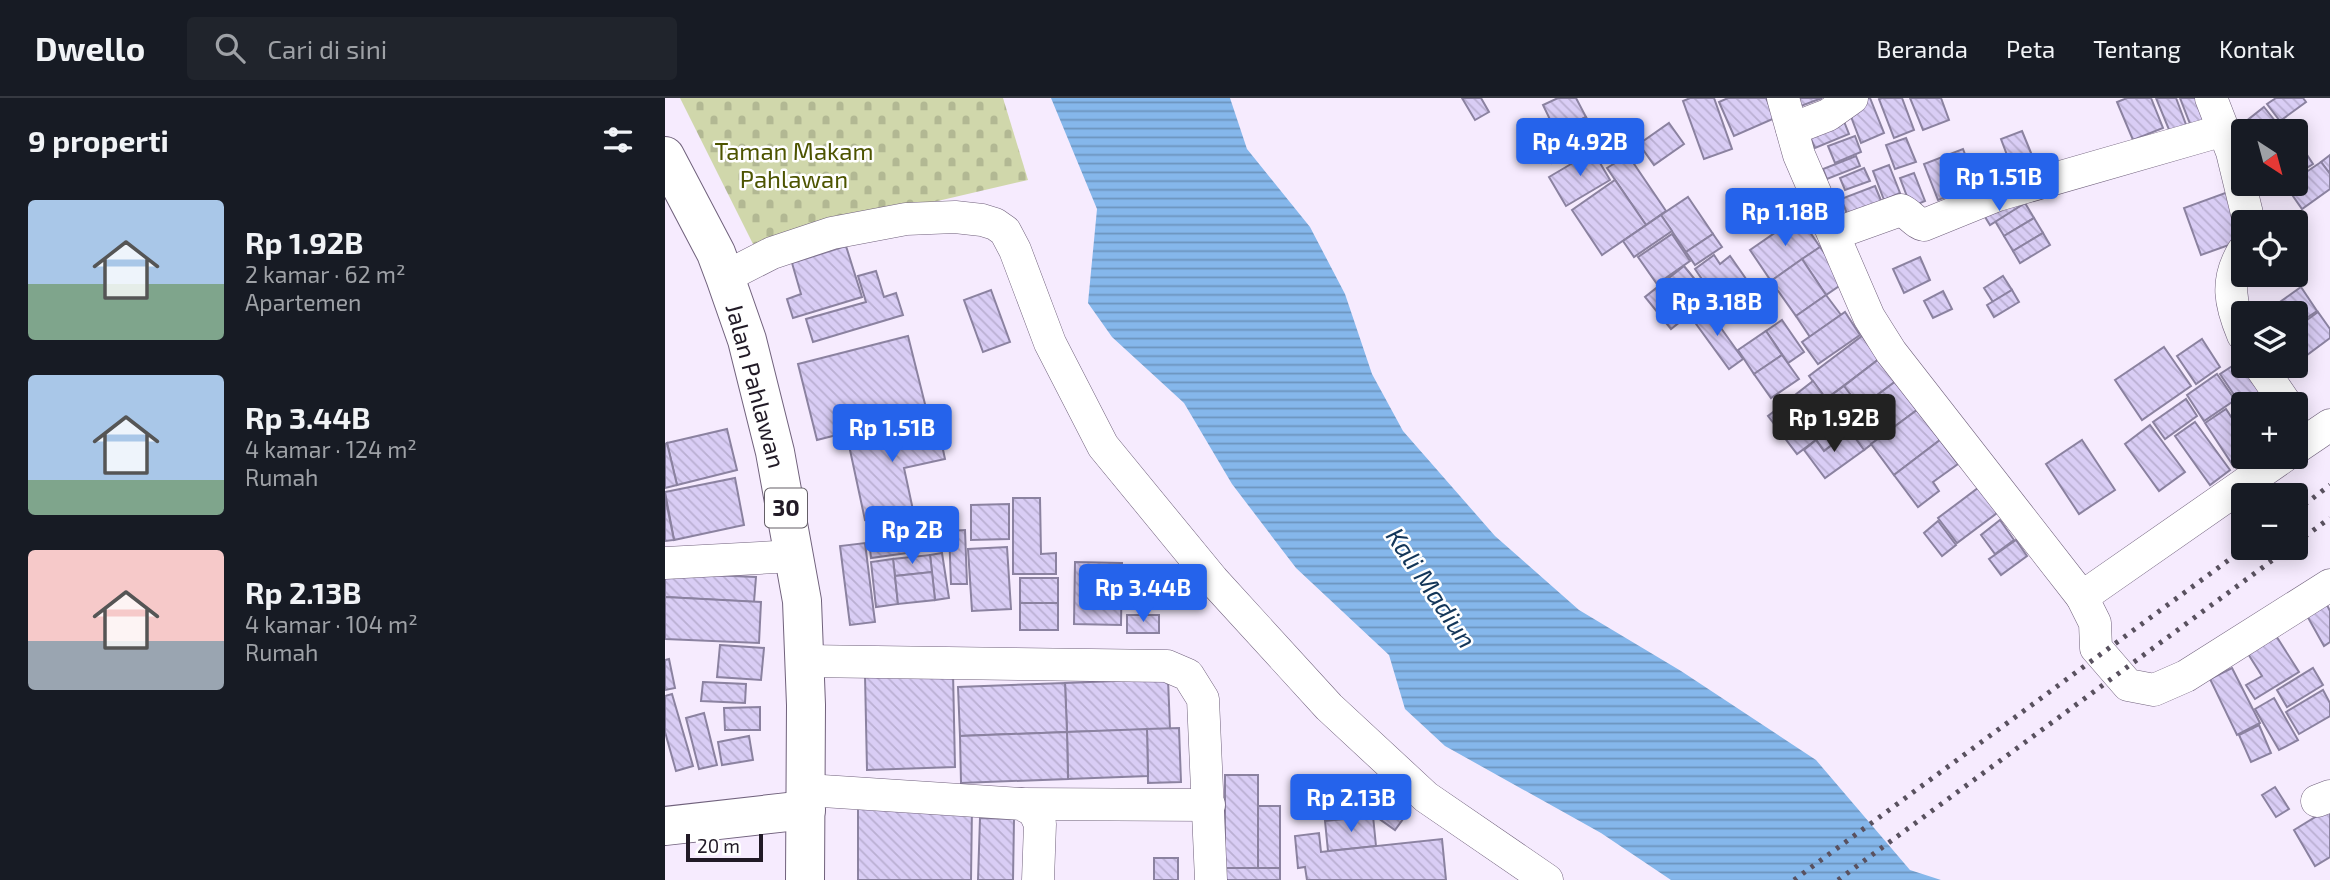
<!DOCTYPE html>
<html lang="id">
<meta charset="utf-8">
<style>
:root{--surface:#171b24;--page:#20242c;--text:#f1f3f6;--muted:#9ea1a6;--line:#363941;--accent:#2563eb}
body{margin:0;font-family:"Exo 2",sans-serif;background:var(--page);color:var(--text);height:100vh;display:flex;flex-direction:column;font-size:26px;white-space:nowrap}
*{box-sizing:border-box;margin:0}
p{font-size:23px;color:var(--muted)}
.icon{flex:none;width:38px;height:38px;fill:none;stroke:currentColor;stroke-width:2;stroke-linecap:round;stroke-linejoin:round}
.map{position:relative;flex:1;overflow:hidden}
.details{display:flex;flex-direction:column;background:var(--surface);width:665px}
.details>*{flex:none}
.needle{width:46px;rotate:144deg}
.tools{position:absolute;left:1566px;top:21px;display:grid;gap:14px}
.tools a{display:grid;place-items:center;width:77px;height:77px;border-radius:7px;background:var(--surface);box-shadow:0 4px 18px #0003;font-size:35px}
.scale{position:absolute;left:21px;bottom:18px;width:77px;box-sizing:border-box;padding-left:7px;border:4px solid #211a26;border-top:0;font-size:19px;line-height:24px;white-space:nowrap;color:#211a26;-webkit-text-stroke:5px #fff;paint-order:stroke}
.price{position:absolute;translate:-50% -60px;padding:0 16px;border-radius:7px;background:var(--accent);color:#fff;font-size:23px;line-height:46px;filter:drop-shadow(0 2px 4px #0008)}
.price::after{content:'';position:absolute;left:50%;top:42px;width:21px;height:16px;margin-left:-10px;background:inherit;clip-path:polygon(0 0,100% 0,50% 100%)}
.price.on{background:#222;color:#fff}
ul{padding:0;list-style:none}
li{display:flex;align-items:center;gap:21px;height:175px;padding:0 28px}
li span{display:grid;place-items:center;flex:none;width:196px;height:140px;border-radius:7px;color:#555}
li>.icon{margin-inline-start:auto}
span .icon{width:84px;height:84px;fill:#fffc;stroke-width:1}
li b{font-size:30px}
h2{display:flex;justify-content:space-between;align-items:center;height:84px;padding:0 28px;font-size:30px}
header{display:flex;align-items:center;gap:42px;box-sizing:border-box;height:98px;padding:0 35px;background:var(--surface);border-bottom:2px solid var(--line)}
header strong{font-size:33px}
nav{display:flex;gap:38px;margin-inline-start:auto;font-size:24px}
.search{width:490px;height:63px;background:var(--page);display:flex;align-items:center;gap:18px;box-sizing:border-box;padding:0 24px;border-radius:7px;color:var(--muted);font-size:26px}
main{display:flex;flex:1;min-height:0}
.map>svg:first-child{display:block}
.cemetery{fill:url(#cemetery-stones)}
.water{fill:url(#water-rules)}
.building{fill:url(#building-back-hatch);stroke:#8b82a0;stroke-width:2}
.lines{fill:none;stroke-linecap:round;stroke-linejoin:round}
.minor-casing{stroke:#70617c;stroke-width:33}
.major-casing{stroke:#70617c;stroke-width:40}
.highway-casing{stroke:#70617c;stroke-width:40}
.minor{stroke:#fff;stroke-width:32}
.major{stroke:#fff;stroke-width:38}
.highway{stroke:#fff;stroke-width:38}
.rail{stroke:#59515f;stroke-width:5;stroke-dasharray:3.5 7;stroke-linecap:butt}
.labels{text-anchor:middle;stroke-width:5;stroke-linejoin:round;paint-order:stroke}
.shield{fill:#fff;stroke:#645f67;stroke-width:2}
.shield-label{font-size:23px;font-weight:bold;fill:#211a26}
.park-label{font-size:24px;fill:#4d5400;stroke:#fff}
.street-label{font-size:24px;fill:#211a26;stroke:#fff}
.water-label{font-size:26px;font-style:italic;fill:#133659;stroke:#fff}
</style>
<header>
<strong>Dwello</strong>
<div class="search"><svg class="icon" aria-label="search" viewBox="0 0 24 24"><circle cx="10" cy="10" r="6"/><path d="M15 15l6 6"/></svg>Cari di sini</div>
<nav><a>Beranda</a><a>Peta</a><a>Tentang</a><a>Kontak</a></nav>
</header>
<main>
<section class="details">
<h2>9 properti<svg class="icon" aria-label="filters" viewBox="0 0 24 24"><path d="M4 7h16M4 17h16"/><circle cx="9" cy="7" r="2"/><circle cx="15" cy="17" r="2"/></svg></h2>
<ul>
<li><span style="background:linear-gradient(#a9c7e8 60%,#7fa58c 0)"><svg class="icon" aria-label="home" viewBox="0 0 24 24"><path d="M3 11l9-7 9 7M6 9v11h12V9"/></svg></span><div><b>Rp 1.92B</b><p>2 kamar · 62 m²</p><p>Apartemen</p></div></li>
<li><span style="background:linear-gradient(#a9c7e8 75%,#7fa58c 0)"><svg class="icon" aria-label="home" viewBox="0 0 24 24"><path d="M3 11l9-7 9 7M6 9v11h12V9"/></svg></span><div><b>Rp 3.44B</b><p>4 kamar · 124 m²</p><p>Rumah</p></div></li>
<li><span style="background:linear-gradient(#f6c9c9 65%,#9aa5b1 0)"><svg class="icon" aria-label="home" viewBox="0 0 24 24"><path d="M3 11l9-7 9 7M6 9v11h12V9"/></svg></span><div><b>Rp 2.13B</b><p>4 kamar · 104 m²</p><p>Rumah</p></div></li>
</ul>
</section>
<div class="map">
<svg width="1665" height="782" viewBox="0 0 1665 782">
<defs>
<pattern id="cemetery-stones" width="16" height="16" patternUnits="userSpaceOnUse" patternTransform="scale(1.75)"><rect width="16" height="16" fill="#d0d7ab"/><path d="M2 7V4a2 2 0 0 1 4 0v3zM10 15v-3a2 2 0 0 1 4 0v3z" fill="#b2b893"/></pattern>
<pattern id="water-rules" width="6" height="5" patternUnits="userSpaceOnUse" patternTransform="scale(1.75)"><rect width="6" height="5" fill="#85b7eb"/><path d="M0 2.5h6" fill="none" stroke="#6c94be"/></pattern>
<pattern id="building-back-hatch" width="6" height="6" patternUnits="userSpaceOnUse" patternTransform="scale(1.75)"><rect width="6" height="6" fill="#d9cdf5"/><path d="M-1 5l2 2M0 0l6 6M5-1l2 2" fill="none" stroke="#baafd2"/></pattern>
</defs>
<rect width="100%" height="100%" fill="#f6ebfe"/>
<polygon class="cemetery" points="15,0 338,0 363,82 88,146"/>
<polygon class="water" points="386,0 565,0 582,51 645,129 680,196 707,276 738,333 830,438 914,512 1016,573 1151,662 1245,772 1276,782 1006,782 936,735 780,648 740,611 724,557 631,470 567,386 519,305 447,239 423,205 432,111"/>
<g class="building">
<polygon points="797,0 816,0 824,14 810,22"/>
<polygon points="893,0 911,0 921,19 891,34 878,7"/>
<polygon points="1025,0 1049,0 1067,51 1039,61 1018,3"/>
<polygon points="1063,0 1101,0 1110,20 1069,38 1054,4"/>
<polygon points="1133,0 1157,0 1136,8"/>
<polygon points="1202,0 1205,0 1219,35 1196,45 1182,8"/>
<polygon points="1217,0 1237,0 1249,32 1229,40 1214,1"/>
<polygon points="1245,0 1276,0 1284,22 1258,32"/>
<polygon points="1462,0 1486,0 1498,30 1468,42 1452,4"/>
<polygon points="1491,0 1511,0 1523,32 1507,39"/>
<polygon points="1515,0 1535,0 1545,24 1527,31"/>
<polygon points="1611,0 1638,0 1641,4 1615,23 1602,6"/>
<polygon points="1599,9 1618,33 1579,33 1575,28"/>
<polygon points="1176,16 1184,36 1150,50 1141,30"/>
<polygon points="921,19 934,46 904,60 891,34"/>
<polygon points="1004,25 1019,46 989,67 974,46"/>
<polygon points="889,29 903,57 887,65 873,36"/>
<polygon points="1357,33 1373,72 1351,81 1336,41"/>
<polygon points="1190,38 1196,54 1170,65 1163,48"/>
<polygon points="1241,40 1251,64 1230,71 1221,47"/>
<polygon points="1631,40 1648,66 1631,77"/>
<polygon points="1298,51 1312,87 1273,102 1259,66"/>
<polygon points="928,53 945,82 901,108 884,79"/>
<polygon points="963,57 1001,113 981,127 942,70"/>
<polygon points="1665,57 1665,76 1656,64"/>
<polygon points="1191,58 1195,68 1162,81 1158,71"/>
<polygon points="1656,64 1665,76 1665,91 1637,111 1621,88 1631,86 1631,81"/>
<polygon points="1224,67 1235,95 1219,102 1208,73"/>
<polygon points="1199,70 1205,83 1180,92 1175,80"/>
<polygon points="1249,75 1260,103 1246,109 1235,80"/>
<polygon points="950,82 981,127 937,157 907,112"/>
<polygon points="1210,88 1217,105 1183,118 1176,101"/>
<polygon points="1563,94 1578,142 1536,157 1519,110"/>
<polygon points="1023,99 1048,136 1021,154 996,117"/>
<polygon points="1124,100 1134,115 1112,130 1102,115"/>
<polygon points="1360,105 1369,120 1339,138 1330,123"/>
<polygon points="1360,105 1325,127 1317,114"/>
<polygon points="996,117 1007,133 969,159 958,143"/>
<polygon points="1134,118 1155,149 1106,183 1085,152"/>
<polygon points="1369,120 1378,135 1348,153 1339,138"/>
<polygon points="1378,135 1385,147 1355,165 1348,153"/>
<polygon points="1007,136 1025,163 992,186 973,159"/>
<polygon points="1048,136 1057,149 1030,167 1021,154"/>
<polygon points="181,148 197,199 128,220 122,201 136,196 127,165"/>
<polygon points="1155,149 1180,184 1161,197 1137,161"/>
<polygon points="1049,157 1055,166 1065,158 1086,188 1056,209 1030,171"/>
<polygon points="1255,159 1265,182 1239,195 1228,171"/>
<polygon points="1137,161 1161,197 1131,218 1106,183"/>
<polygon points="1019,168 1045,200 1006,231 980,199"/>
<polygon points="211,173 219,199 231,195 238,217 148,244 141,221 201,204 193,178"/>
<polygon points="1338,178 1347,192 1328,204 1319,190"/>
<polygon points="1636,189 1652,213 1631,227 1631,215 1608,215 1605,211"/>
<polygon points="326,192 345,244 318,254 299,202"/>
<polygon points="1347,192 1354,204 1329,219 1322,207"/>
<polygon points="1278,193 1287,211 1268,220 1259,203"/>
<polygon points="1161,197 1176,217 1145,239 1131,218"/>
<polygon points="1041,209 1078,261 1064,271 1026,219"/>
<polygon points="1180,214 1195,237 1153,266 1137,244"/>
<polygon points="1653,214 1665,231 1665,240 1638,260 1631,250 1631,230"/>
<polygon points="1117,222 1139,254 1123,265 1101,233"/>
<polygon points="1101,233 1117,257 1089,276 1073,252"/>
<polygon points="243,238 262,314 152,342 133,266"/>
<polygon points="1197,238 1214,261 1161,301 1144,278"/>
<polygon points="1537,241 1555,269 1531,286 1512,258"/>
<polygon points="1499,249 1526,288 1477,322 1450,282"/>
<polygon points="1117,257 1134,281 1106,300 1089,276"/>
<polygon points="1214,261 1231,283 1195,310 1179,288"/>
<polygon points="1578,261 1578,268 1589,268 1603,289 1576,307 1555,276"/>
<polygon points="1552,276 1570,302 1539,323 1522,297"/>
<polygon points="1148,283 1185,333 1159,353 1151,342 1132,356 1103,318"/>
<polygon points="1231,283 1252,312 1217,338 1195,310"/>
<polygon points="1179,288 1217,338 1199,352 1161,301"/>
<polygon points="1603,294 1611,306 1584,306"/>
<polygon points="1521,301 1532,318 1500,341 1488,324"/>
<polygon points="1578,310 1578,332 1568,317"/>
<polygon points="1561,311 1578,337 1578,359 1583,359 1569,369 1540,325"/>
<polygon points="1252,312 1275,342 1229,377 1206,346"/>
<polygon points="271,319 280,361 239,370 248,412 200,422 182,338"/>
<polygon points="1530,324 1565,372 1545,387 1510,338"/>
<polygon points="1485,327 1520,374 1494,393 1460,346"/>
<polygon points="62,331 72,372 12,387 2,345"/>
<polygon points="1185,333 1199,352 1160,380 1139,352 1151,342 1159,353"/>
<polygon points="1275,342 1293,366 1268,384 1274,393 1253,409 1229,377"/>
<polygon points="1417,342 1450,392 1414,416 1381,366"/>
<polygon points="2,345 12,387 0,390 0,346"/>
<polygon points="70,380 79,427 9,442 0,394"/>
<polygon points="1317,387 1336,412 1292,445 1273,420"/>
<polygon points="0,398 9,442 0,443"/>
<polygon points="348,400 375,400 376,456 391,455 391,476 348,476"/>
<polygon points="344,406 344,441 306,442 306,407"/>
<polygon points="1335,422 1349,442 1330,456 1316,437"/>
<polygon points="1273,423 1291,447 1277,458 1259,435"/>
<polygon points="246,426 250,454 206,460 203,433"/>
<polygon points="300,432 302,486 286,486 284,433"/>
<polygon points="284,433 285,448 254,449 253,434"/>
<polygon points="1351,442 1362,458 1336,477 1324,461"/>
<polygon points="200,445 210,524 185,527 175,448"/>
<polygon points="342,449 346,511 307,513 303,451"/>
<polygon points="277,455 284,500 270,502 265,457"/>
<polygon points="265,457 267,474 230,478 228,461"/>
<polygon points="228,461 233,506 211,509 206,464"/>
<polygon points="410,464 457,465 456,527 409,526"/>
<polygon points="267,474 270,502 233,506 230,478"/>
<polygon points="0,475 91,479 89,504 0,499"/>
<rect x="355" y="480" width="38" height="25"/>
<polygon points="0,499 96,504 94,545 0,541"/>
<rect x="355" y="505" width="38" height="27"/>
<polygon points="1661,505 1665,513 1665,544 1659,548 1641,516"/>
<rect x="462" y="517" width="32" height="18"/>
<polygon points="1608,533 1634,574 1590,601 1581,587 1597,578 1580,551"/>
<polygon points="55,547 99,550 96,582 52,579"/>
<polygon points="4,561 10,590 0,592 0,562"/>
<polygon points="1567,570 1595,625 1572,637 1545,581"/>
<polygon points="1648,570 1658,587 1622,609 1612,592"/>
<polygon points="288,574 290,669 202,672 200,577"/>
<polygon points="503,581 505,631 402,634 400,585"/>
<polygon points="38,584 81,586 80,605 36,603"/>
<polygon points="400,585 402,634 295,638 293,589"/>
<polygon points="1658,592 1665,605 1665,618 1634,636 1621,614"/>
<polygon points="7,596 28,668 11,673 0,634 0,598"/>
<polygon points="1609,600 1633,642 1614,652 1590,611"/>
<polygon points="95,609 95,632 60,632 59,610"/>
<polygon points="39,615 52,667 34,671 21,620"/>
<polygon points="1594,627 1606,655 1586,664 1574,637"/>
<polygon points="514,630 516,684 483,685 482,631"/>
<polygon points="482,631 483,678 403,681 402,634"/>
<polygon points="402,634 403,681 296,685 295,638"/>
<polygon points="84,638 88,662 57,667 53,644"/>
<rect x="560" y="677" width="33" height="93"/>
<polygon points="700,688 741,717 730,732 689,703"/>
<polygon points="1610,689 1624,711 1611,719 1597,697"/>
<polygon points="193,707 307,708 306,782 193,782"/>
<rect x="593" y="708" width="22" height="62"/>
<polygon points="1665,710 1665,759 1650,768 1629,732"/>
<polygon points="708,718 711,748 663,753 660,723"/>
<polygon points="315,720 349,721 348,782 313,782"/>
<polygon points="654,735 656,754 777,741 781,782 642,782 640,769 633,770 630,738"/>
<rect x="489" y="760" width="24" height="22"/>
<rect x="560" y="770" width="55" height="12"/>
</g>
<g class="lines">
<g class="minor-casing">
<g id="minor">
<polyline points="1118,0 1134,57 1204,219 1226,254 1417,499 1618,359"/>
<polyline points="1546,0 1567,54 1584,124"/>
<polyline points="1127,31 1163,17 1187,0"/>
<path d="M1169 136 1236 112C1244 115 1251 126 1259 127L1333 97 1559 32"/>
<path d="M1578 153C1560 183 1565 206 1578 237"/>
<polyline points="60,179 107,155 167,135 241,121 290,119 317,122 330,126 340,133 350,152 385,245 438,348 548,482 664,609 761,699 882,782"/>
<polyline points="1595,268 1621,306"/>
<polyline points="1631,350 1665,327"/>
<polyline points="0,465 130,458"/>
<polyline points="1417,499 1430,525 1431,550 1463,587 1489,592 1521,578 1665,487"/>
<polyline points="140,563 502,568 523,577 538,601 546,782"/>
<polyline points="142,692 356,706 369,713 375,726 373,782"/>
<polyline points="1652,703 1665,698"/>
<polyline points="356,706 544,707"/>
</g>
</g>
<g class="major-casing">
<polyline id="major" points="0,728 141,712"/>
</g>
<g class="highway-casing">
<polyline id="highway" points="0,58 51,155 60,179 82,242 110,354 137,503 141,607 140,782"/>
</g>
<use href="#minor" class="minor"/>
<use href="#major" class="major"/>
<use href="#highway" class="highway"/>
<g class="rail">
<polyline points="1631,413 1665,387"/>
<polyline points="1631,445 1665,420"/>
<polyline points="1129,782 1580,450"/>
<polyline points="1173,782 1624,450"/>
</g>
</g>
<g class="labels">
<rect class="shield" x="100" y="390.5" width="42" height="39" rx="5"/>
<g class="shield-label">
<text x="121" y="418">30</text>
</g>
<g class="park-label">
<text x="129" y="62">Taman Makam<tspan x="129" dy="28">Pahlawan</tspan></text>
</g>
<g class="street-label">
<text transform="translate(90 288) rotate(75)" y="8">Jalan Pahlawan</text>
</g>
<g class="water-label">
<text transform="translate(766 490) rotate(56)" y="9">Kali Madiun</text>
</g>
</g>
</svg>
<div class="tools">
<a><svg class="needle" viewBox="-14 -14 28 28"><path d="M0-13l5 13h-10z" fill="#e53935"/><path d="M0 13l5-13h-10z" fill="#9ea1a6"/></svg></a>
<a><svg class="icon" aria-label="locate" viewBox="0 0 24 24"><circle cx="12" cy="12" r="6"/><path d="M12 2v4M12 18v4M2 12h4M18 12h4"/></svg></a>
<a><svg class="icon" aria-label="layers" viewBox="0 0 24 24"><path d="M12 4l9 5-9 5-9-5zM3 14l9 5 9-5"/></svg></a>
<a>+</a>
<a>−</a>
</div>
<div class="scale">20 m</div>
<b class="price" style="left:915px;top:80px">Rp 4.92B</b>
<b class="price" style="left:1334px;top:115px">Rp 1.51B</b>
<b class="price" style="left:1120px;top:150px">Rp 1.18B</b>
<b class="price" style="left:1052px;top:240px">Rp 3.18B</b>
<b class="price on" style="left:1169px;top:356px">Rp 1.92B</b>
<b class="price" style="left:227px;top:366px">Rp 1.51B</b>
<b class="price" style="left:247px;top:468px">Rp 2B</b>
<b class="price" style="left:478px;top:526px">Rp 3.44B</b>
<b class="price" style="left:686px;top:736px">Rp 2.13B</b>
</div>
</main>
